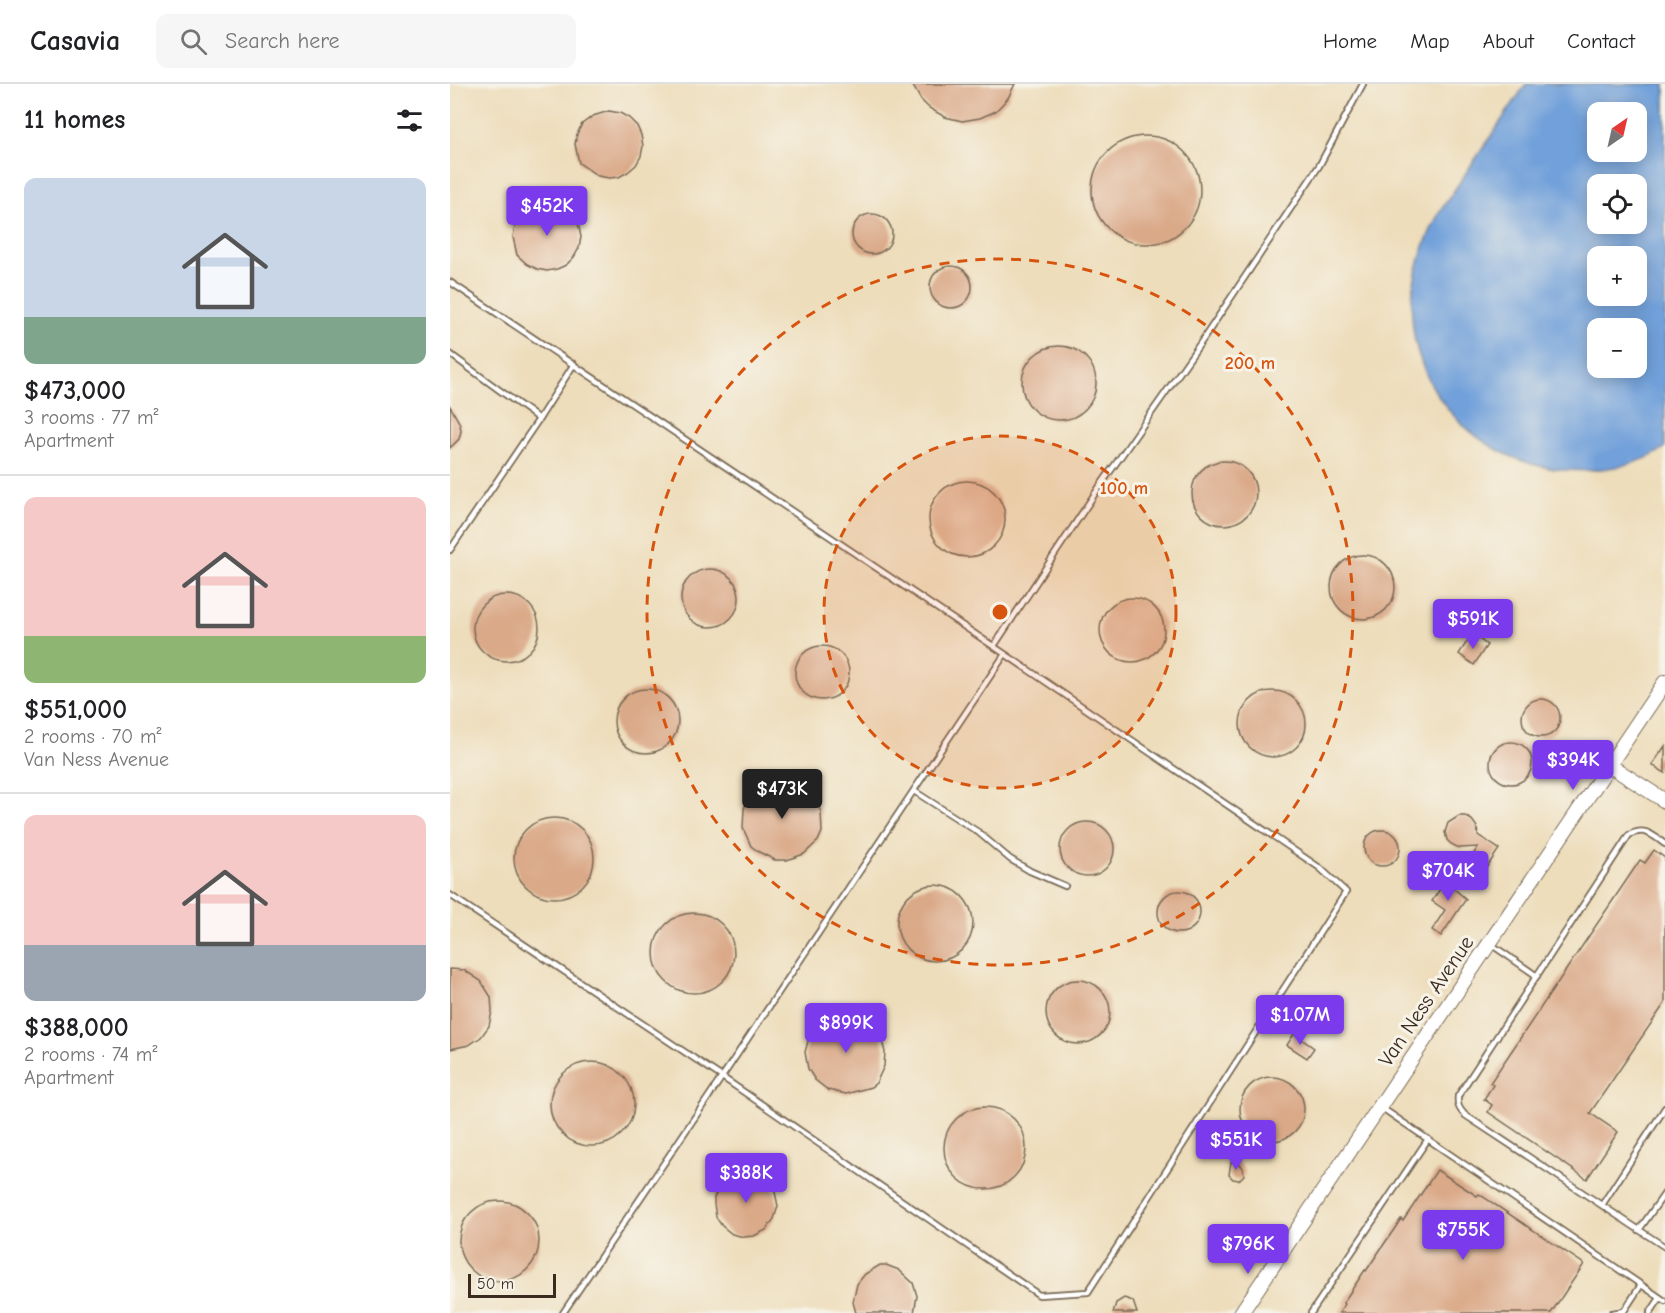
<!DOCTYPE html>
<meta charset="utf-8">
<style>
:root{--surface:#fff;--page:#f6f6f6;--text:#202124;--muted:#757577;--line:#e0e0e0;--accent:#7c3aed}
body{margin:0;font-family:"Comic Neue",sans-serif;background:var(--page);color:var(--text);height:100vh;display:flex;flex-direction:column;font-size:22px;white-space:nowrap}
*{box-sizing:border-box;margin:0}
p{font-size:20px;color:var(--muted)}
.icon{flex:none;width:33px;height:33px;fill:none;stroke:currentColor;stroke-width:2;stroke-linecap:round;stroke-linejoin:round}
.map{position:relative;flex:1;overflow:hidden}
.details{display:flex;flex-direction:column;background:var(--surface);width:450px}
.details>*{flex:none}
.needle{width:39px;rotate:34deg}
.buttons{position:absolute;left:1137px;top:18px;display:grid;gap:12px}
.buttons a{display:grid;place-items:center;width:60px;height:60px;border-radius:12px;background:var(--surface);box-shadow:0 3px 15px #0003;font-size:30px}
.scale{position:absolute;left:18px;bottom:15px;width:88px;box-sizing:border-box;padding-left:6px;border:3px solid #3b2a1e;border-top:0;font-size:16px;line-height:21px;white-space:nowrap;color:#3b2a1e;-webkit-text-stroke:4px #f7f3e8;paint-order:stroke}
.price{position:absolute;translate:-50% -51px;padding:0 14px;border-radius:6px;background:var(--accent);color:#fff;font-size:20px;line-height:39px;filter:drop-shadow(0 2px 3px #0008)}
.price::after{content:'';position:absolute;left:50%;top:36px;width:18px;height:14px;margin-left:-9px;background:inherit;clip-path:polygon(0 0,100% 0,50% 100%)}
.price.selected{background:#222;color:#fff}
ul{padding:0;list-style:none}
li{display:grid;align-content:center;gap:12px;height:318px;padding:0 24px}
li+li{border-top:2px solid var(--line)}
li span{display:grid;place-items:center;height:186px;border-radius:12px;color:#555}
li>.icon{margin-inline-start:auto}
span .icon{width:108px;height:108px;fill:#fffc;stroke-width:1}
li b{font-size:26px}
h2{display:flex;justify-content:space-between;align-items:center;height:72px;padding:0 24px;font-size:26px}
header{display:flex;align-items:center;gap:36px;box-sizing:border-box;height:84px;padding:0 30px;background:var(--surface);border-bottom:2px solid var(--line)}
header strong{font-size:28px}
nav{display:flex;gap:33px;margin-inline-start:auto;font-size:21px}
.search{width:420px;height:54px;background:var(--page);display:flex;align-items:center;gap:15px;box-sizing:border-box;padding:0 21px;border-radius:12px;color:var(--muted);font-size:22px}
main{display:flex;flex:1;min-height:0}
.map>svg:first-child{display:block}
.water{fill:#71a0da;stroke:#56657c;stroke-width:1.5;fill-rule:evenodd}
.building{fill:#daa988}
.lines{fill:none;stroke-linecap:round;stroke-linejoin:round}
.lane-casing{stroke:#796955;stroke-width:8}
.secondary-casing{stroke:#796955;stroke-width:16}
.lane{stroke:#fff;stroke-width:4.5}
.secondary{stroke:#fff;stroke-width:14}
.ring{fill:none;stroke:#d7540e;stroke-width:3;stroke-dasharray:10 8}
.labels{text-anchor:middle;stroke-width:6;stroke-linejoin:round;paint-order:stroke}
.street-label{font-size:21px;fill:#3b2a1e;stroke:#f7f3e8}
.centre{fill:#d7540e;stroke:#f7f3e8;stroke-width:3}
.ring-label{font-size:18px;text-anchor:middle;font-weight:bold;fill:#d7540e;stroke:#f7f3e8;stroke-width:6;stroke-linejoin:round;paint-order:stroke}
</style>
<header>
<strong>Casavia</strong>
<div class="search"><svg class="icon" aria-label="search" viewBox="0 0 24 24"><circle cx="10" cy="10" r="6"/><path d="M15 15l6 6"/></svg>Search here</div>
<nav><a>Home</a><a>Map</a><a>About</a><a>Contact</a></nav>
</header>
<main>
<section class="details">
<h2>11 homes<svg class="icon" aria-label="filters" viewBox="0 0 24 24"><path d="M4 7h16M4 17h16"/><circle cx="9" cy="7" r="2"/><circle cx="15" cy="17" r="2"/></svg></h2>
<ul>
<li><span style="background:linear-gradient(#c9d6e8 75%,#7fa58c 0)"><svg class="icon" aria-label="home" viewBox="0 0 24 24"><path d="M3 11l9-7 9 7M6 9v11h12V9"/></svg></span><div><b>$473,000</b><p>3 rooms · 77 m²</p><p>Apartment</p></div></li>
<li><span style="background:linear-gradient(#f6c9c9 75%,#8fb573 0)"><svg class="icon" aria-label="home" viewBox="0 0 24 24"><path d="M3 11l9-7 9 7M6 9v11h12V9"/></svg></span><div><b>$551,000</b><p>2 rooms · 70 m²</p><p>Van Ness Avenue</p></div></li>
<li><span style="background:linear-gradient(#f6c9c9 70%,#9aa5b1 0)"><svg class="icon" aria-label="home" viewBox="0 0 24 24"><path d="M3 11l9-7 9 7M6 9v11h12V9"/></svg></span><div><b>$388,000</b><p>2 rooms · 74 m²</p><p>Apartment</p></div></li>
</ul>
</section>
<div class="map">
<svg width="1215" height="1229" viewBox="0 0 1215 1229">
<rect width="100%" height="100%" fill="#f7f3e8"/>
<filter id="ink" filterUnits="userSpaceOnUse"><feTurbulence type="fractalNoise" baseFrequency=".0167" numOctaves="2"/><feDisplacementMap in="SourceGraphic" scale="12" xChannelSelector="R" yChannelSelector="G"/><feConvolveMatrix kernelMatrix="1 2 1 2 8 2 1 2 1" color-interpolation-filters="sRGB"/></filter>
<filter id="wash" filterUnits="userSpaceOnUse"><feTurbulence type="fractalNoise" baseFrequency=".008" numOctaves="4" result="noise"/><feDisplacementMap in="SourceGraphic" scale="24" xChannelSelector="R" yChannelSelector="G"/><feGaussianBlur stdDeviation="1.35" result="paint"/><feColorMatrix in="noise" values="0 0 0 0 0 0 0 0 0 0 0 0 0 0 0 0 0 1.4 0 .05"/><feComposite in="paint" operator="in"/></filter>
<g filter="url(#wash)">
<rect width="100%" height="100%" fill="#edddbb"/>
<path class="water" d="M1076 0H1215V364C1194 379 1167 384 1142 386 1044 394 956 315 962 215 964 184 975 156 989 129ZM1148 28H1186V68H1148ZM1148 100H1186V140H1148ZM1148 172H1186V212H1148ZM1148 244H1186V284H1148Z"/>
<g id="blocks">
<g class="building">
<polygon points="462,0 565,0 558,14 546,27 530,34 512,37 495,33 479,24 471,16"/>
<polygon points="159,27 170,29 179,34 187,42 191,51 193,62 191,72 186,81 178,88 169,93 159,94 148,92 129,79 125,60 127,50 132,40 143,32"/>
<circle cx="696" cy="106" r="54"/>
<polygon points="97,119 107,121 117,126 125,133 129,143 131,153 129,164 124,173 116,181 107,185 97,187 87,185 77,180 67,171 63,153 65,142 70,133 77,125 87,121"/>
<circle cx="422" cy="150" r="20"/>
<circle cx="501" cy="203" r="21"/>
<circle cx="609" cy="299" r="37"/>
<polygon points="0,322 10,340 11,347 9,355 0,364"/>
<circle cx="774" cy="409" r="32"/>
<circle cx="517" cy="435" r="38"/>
<circle cx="913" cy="503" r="32"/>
<circle cx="260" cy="514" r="29"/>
<circle cx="56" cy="544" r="33"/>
<circle cx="682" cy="546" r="32"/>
<polygon points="1022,550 1037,561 1024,581 1009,570"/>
<circle cx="372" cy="589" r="27"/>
<circle cx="196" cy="637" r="32"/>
<circle cx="823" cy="640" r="33"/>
<circle cx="1091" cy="634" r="19"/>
<circle cx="1061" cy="679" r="21"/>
<polygon points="1215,662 1215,689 1202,681"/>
<polygon points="328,696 348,699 356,704 363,711 371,728 372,748 368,757 354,770 337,776 325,776 309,768 301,762 293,744 294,725 297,716 311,703"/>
<polygon points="1009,732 1015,732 1022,736 1027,743 1028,751 1049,765 1035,786 1020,776 1028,763 1009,764 1001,760 997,756 995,748 998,739"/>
<circle cx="104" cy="774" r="40"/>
<circle cx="637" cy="765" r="27"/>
<circle cx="932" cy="764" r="18"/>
<polygon points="1204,766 1215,774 1215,919 1140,1029 1168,1048 1137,1095 1038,1028 1042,1021 1034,1015 1043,1001 1040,999 1190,776 1195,779"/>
<polygon points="1004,784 1011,789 1002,803 1016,815 991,852 982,846 995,826 982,817"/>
<circle cx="485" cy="839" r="38"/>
<circle cx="729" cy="828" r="21"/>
<circle cx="244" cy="869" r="40"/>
<polygon points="0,885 14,886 31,897 41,913 42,927 39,942 31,953 19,961 0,965"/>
<circle cx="628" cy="928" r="32"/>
<polygon points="392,930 412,933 422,940 430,949 435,968 434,982 426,999 421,1003 396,1010 378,1006 365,996 358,985 355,968 360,950 370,939 380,933"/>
<polygon points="844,950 864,964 857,974 837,961"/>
<circle cx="142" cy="1020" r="42"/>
<circle cx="822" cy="1025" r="32"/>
<circle cx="535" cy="1064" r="41"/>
<polygon points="781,1078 790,1080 793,1084 794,1091 789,1096 783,1095 779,1091"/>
<polygon points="987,1086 1027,1112 1029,1110 1134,1180 1101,1229 889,1229 895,1220 893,1219 915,1186 916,1187 951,1135 953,1137"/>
<polygon points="294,1087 302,1087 319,1098 325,1108 328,1122 324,1135 316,1146 304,1152 294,1153 282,1150 272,1142 266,1133 264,1120 264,1114 270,1101 282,1092"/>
<circle cx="49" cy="1157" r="40"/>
<circle cx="781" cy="1158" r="8"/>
<polygon points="430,1181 436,1181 449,1186 463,1199 467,1212 464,1229 406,1229 403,1218 407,1200 415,1190"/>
<polygon points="674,1214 683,1217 687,1229 663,1229 666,1219"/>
</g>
</g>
</g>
<g filter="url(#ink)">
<use href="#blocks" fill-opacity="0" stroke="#796955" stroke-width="1.5"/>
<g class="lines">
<g class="lane-casing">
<g id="lane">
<polyline points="0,198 555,570 272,993 589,1211 638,1208 896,808 870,784 555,570"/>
<polyline points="0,270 89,335 124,280"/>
<polyline points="0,466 89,335"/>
<polyline points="544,562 650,402 754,254 869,82 913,0"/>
<polyline points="464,707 528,748 560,775 580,787 615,802"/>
<path d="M1215 760C1201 750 1195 743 1179 751L1008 1012C1007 1021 1009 1025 1015 1031L1215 1163"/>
<polyline points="0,811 272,993 113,1229"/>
<polyline points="1042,861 1087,892"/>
<polyline points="932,1024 1215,1217"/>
<polyline points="1152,1121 1215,1024"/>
<polyline points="1189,1146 1215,1109"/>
<polyline points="861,1229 978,1055"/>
<polyline points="1162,1229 1174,1227 1191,1201"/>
<polyline points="1200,1229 1210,1214"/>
</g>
</g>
<g class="secondary-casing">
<g id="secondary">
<polyline points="1159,681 1215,717"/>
<polyline points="791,1229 1215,598"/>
</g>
</g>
<use href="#lane" class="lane"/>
<use href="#secondary" class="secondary"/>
</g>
</g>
<circle cx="550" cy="528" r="176" fill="#d7540e" fill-opacity=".12"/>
<g class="ring">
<circle cx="550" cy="528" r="176"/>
<circle cx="550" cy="528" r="353"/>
</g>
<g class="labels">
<g class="street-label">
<text transform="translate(976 917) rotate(-56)" y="7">Van Ness Avenue</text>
</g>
</g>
<circle cx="550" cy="528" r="9" class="centre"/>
<g class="ring-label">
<text x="800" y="285">200 m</text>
<text x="674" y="410">100 m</text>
</g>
</svg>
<div class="buttons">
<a><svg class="needle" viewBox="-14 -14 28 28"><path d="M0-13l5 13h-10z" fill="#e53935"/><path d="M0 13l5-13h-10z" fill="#757577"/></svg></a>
<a><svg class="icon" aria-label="locate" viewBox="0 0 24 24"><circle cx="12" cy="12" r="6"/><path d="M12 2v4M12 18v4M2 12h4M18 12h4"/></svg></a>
<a>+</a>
<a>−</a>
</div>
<div class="scale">50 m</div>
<b class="price" style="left:97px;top:153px">$452K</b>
<b class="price" style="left:1023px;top:566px">$591K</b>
<b class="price" style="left:1123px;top:707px">$394K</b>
<b class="price selected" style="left:332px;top:736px">$473K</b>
<b class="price" style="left:998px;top:818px">$704K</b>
<b class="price" style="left:850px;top:962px">$1.07M</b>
<b class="price" style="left:396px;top:970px">$899K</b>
<b class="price" style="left:786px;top:1087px">$551K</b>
<b class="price" style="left:296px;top:1120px">$388K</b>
<b class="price" style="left:1013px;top:1177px">$755K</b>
<b class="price" style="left:798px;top:1191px">$796K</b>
</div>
</main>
